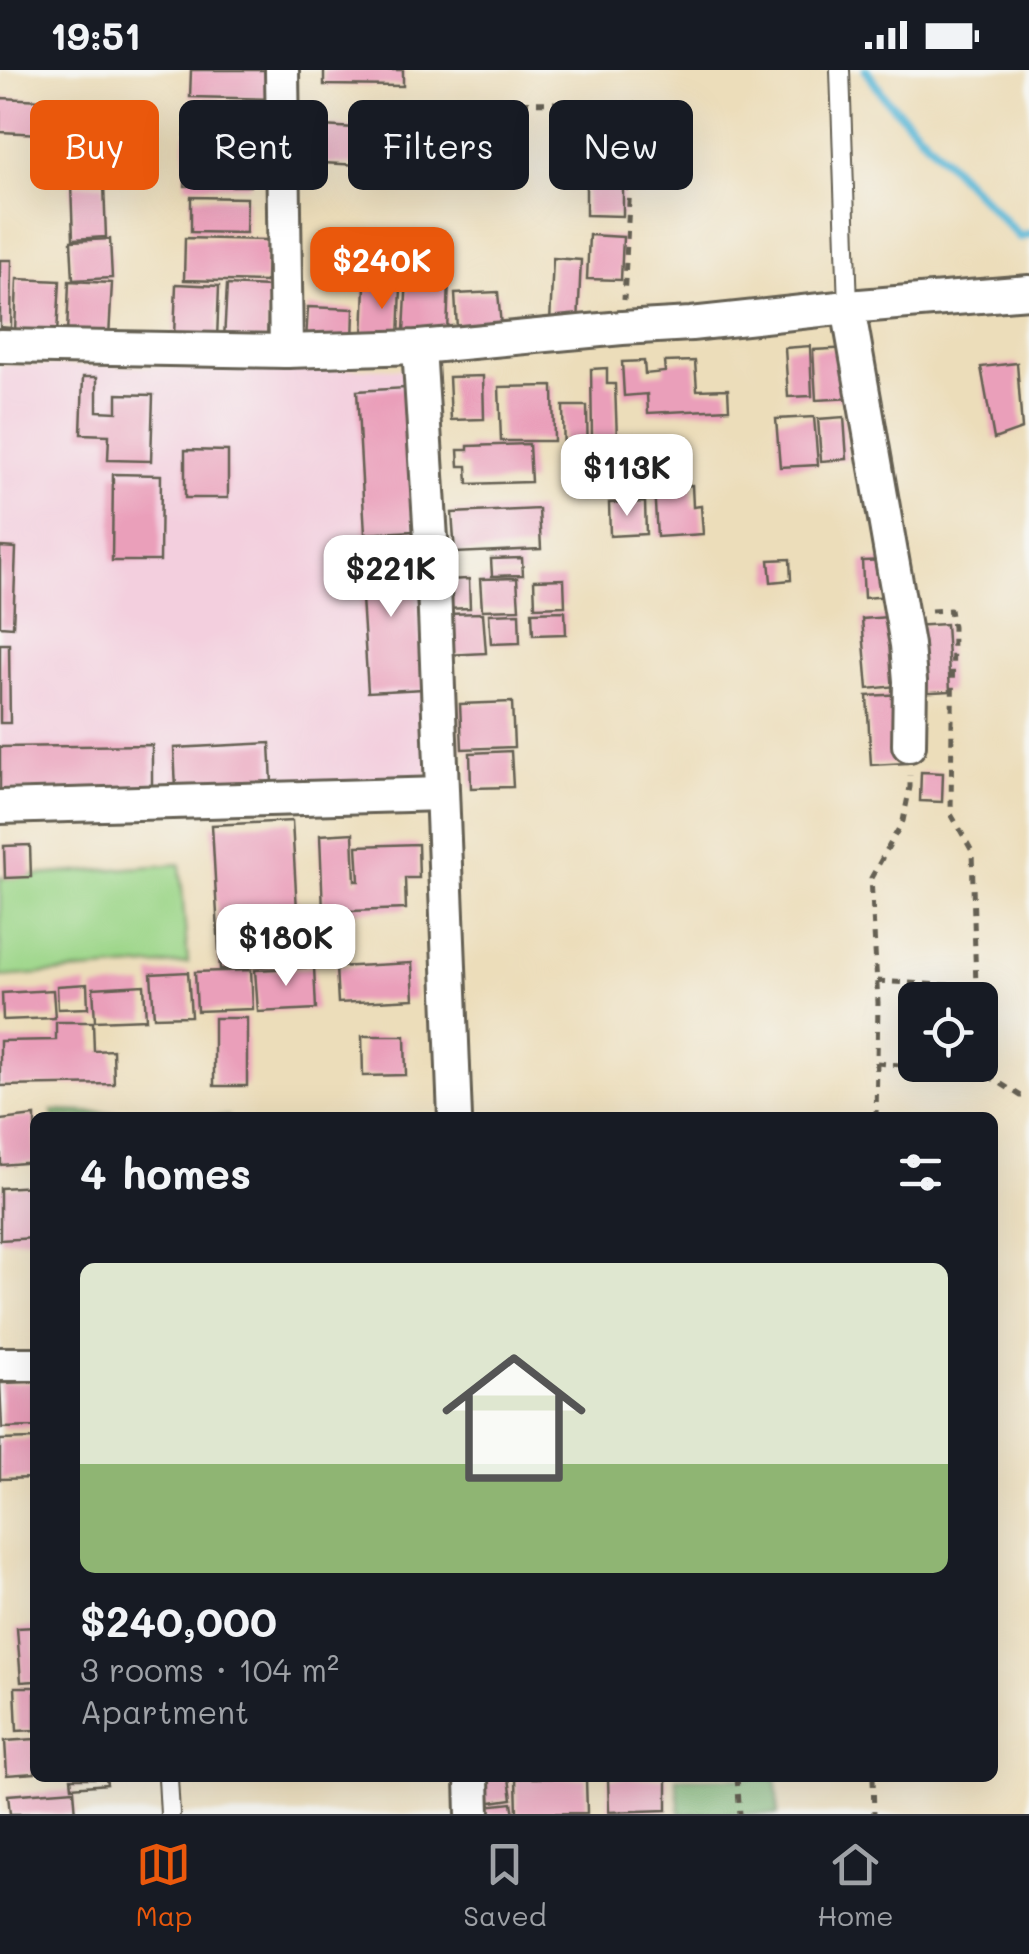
<!DOCTYPE html>
<meta charset="utf-8">
<style>
:root{--surface:#171b24;--page:#242831;--text:#f1f3f6;--muted:#9ea1a6;--line:#363941;--accent:#ea580c}
body{margin:0;font-family:Mali,sans-serif;background:var(--page);color:var(--text);height:100vh;display:flex;flex-direction:column;font-size:38px;white-space:nowrap}
*{box-sizing:border-box;margin:0}
p{font-size:32px;color:var(--muted)}
.icon{flex:none;width:55px;height:55px;fill:none;stroke:currentColor;stroke-width:2;stroke-linecap:round;stroke-linejoin:round}
.map{position:relative;flex:1;overflow:hidden}
.panel{position:absolute;left:30px;top:1042px;width:968px;height:670px;display:flex;flex-direction:column;background:var(--surface);border-radius:15px;box-shadow:0 10px 40px #0002}
.panel>*{flex:none}
.top-card{position:absolute;left:30px;top:30px;width:970px;height:90px;display:flex;gap:20px}
.tools{position:absolute;left:898px;top:912px;display:grid;gap:20px}
.tools a{display:grid;place-items:center;width:100px;height:100px;border-radius:15px;background:var(--surface);box-shadow:0 10px 40px #0002;font-size:50px}
.price{position:absolute;translate:-50% -85px;padding:0 22px;border-radius:20px;background:#fff;color:#222;font-size:32px;line-height:65px;filter:drop-shadow(0 2px 5px #0008)}
.price::after{content:'';position:absolute;left:50%;top:60px;width:30px;height:22px;margin-left:-15px;background:inherit;clip-path:polygon(0 0,100% 0,50% 100%)}
.price.current{background:var(--accent);color:#fff}
ul{padding:0;list-style:none}
li{display:grid;align-content:center;gap:20px;height:530px;padding:0 50px}
li+li{border-top:2px solid var(--line)}
li span{display:grid;place-items:center;height:310px;border-radius:15px;color:#555}
li>.icon{margin-inline-start:auto}
span .icon{width:180px;height:180px;fill:#fffc;stroke-width:1}
li b{font-size:42px}
h2{display:flex;justify-content:space-between;align-items:center;height:120px;padding:0 50px;font-size:42px}
.chip{padding:0 35px;border-radius:15px;background:var(--surface);box-shadow:0 10px 40px #0002;font-size:35px;line-height:90px}
.chip.current{background:var(--accent);color:#fff}
.status{display:flex;justify-content:space-between;align-items:center;height:70px;padding:0 50px;background:var(--surface);direction:ltr}
.status svg{height:28px;fill:currentColor}
.tabs{display:flex;justify-content:space-around;align-items:center;height:140px;border-top:2px solid var(--line);background:var(--surface);font-size:28px;color:var(--muted)}
.tabs a{display:grid;justify-items:center;gap:5px}
.tabs .current{color:var(--accent)}
.map>svg:first-child{display:block}
.built{fill:#f3cfde}
.green{fill:#9dd689;stroke:#5c7952;stroke-width:2.5}
.forest{fill:#7eb775;stroke:#4d6a48;stroke-width:2.5}
.lines{fill:none;stroke-linecap:round;stroke-linejoin:round}
.stream{stroke:#57b6d5;stroke-width:9}
.building{fill:#ea9fba}
.service-casing{stroke:#656053;stroke-width:22}
.minor-casing{stroke:#656053;stroke-width:38}
.path{stroke:#656053;stroke-width:5;stroke-dasharray:8 8;stroke-linecap:butt}
.service{stroke:#fff;stroke-width:18}
.minor{stroke:#fff;stroke-width:32}
</style>
<div class="status"><b>19:51</b><svg viewBox="0 0 49 12"><path d="M0 12V9h3v3zM5 12V6h3v6zM10 12V3h3v9zM15 12V0h3v12zM26 1h20v11H26zM47 4h2v5h-2z"/></svg></div>
<div class="map">
<svg width="1029" height="1744" viewBox="0 0 1029 1744">
<rect width="100%" height="100%" fill="#f6f6f2"/>
<filter id="ink" filterUnits="userSpaceOnUse"><feTurbulence type="fractalNoise" baseFrequency=".01" numOctaves="2"/><feDisplacementMap in="SourceGraphic" scale="20" xChannelSelector="R" yChannelSelector="G"/><feConvolveMatrix kernelMatrix="1 2 1 2 8 2 1 2 1" color-interpolation-filters="sRGB"/></filter>
<filter id="wash" filterUnits="userSpaceOnUse"><feTurbulence type="fractalNoise" baseFrequency=".0048" numOctaves="4" result="noise"/><feDisplacementMap in="SourceGraphic" scale="40" xChannelSelector="R" yChannelSelector="G"/><feGaussianBlur stdDeviation="2.25" result="paint"/><feColorMatrix in="noise" values="0 0 0 0 0 0 0 0 0 0 0 0 0 0 0 0 0 1.4 0 .05"/><feComposite in="paint" operator="in"/></filter>
<g filter="url(#wash)">
<rect width="100%" height="100%" fill="#ecddba"/>
<polygon class="built" points="0,295 418,299 434,692 420,716 0,724"/>
<polygon class="green" points="180,794 188,893 0,907 0,808"/>
<g class="forest">
<polygon points="52,1041 230,1047 53,1048"/>
<polygon points="676,1708 776,1708 778,1744 680,1744"/>
</g>
<g class="lines">
<polyline class="stream" points="866,0 886,29 1020,167 1029,164"/>
</g>
<g id="blocks">
<g class="building">
<polygon points="191,0 276,0 275,29 190,27"/>
<polygon points="324,0 403,0 403,16 324,15"/>
<polygon points="0,28 65,31 63,65 0,62"/>
<polygon points="191,34 254,34 254,64 271,64 271,89 250,89 250,116 185,116 185,64 192,64"/>
<polygon points="589,44 627,46 625,85 587,83"/>
<polygon points="305,55 372,59 371,84 380,84 379,96 303,92"/>
<polygon points="102,69 104,110 71,112 69,70"/>
<polygon points="586,91 623,92 623,146 586,145"/>
<polygon points="104,114 106,167 73,169 71,115"/>
<polygon points="191,127 247,128 246,163 191,162"/>
<polygon points="589,165 623,167 621,210 587,209"/>
<polygon points="185,168 267,170 266,212 184,210"/>
<polygon points="110,169 112,208 73,210 71,171"/>
<polygon points="553,188 581,190 578,254 550,253"/>
<polygon points="0,190 12,190 11,258 0,257"/>
<polygon points="407,207 449,209 447,263 404,261"/>
<polygon points="17,209 60,211 57,264 15,262"/>
<polygon points="69,211 112,213 109,267 67,265"/>
<polygon points="176,214 219,216 217,270 174,267"/>
<polygon points="365,214 401,216 399,270 363,268"/>
<polygon points="227,215 269,217 267,271 224,269"/>
<polygon points="498,222 501,257 457,259 455,224"/>
<polygon points="308,237 354,239 353,273 306,270"/>
<polygon points="810,276 812,326 788,327 785,278"/>
<polygon points="851,278 854,328 816,330 813,280"/>
<polygon points="644,291 645,304 665,302 664,292 695,291 697,320 728,319 729,339 648,343 647,324 624,326 622,292"/>
<polygon points="1017,293 1022,359 994,369 981,297"/>
<polygon points="607,298 607,314 615,314 617,369 592,369 591,299"/>
<polygon points="483,306 484,349 451,350 449,307"/>
<polygon points="83,307 97,307 97,341 117,342 117,324 153,325 151,391 108,390 109,365 81,364"/>
<polygon points="553,316 554,371 501,371 499,317"/>
<polygon points="405,318 414,461 365,464 357,321"/>
<polygon points="563,336 587,336 588,394 564,394"/>
<polygon points="814,347 818,395 780,397 776,349"/>
<polygon points="844,347 847,389 821,391 818,349"/>
<polygon points="529,374 531,412 468,414 467,396 459,396 458,380 468,380 468,376"/>
<polygon points="185,380 228,381 228,428 185,428"/>
<polygon points="113,404 161,405 160,491 112,491"/>
<polygon points="692,415 693,437 701,436 703,464 657,467 654,417"/>
<polygon points="645,432 646,464 610,466 609,433"/>
<polygon points="539,439 541,479 455,483 452,443"/>
<polygon points="0,477 16,478 13,557 0,556"/>
<polygon points="413,478 423,619 368,622 359,481"/>
<polygon points="522,488 523,505 492,506 491,489"/>
<polygon points="790,489 791,510 771,512 769,490"/>
<polygon points="889,490 890,526 864,528 862,491"/>
<polygon points="517,508 519,539 482,540 480,509"/>
<polygon points="469,509 470,538 445,539 444,510"/>
<polygon points="564,509 565,536 535,537 534,510"/>
<polygon points="565,541 566,564 533,565 532,542"/>
<polygon points="483,543 486,583 447,585 445,544"/>
<polygon points="519,543 520,573 491,574 489,544"/>
<polygon points="901,546 907,615 868,619 862,549"/>
<polygon points="946,554 950,621 914,623 910,556"/>
<polygon points="0,574 9,574 10,653 0,653"/>
<polygon points="903,624 907,693 871,695 867,626"/>
<polygon points="512,632 514,677 462,679 460,634"/>
<polygon points="270,673 272,714 176,719 174,678"/>
<polygon points="152,675 152,720 0,723 0,677"/>
<polygon points="511,681 513,717 471,718 470,683"/>
<polygon points="921,702 943,703 942,732 920,731"/>
<polygon points="292,751 300,894 220,899 212,755"/>
<polygon points="353,763 355,811 359,811 357,776 418,774 419,808 405,808 406,839 323,842 320,765"/>
<polygon points="30,775 31,807 5,808 4,776"/>
<polygon points="412,893 414,929 338,933 336,897"/>
<polygon points="314,897 316,939 258,942 255,900"/>
<polygon points="251,900 253,939 197,941 195,902"/>
<polygon points="188,902 191,946 154,947 151,904"/>
<polygon points="87,914 88,938 58,939 57,916"/>
<polygon points="144,915 146,949 95,951 93,918"/>
<polygon points="53,920 55,948 3,950 2,923"/>
<rect x="214" y="948" width="33" height="68"/>
<polygon points="56,952 93,952 94,981 113,980 114,1014 0,1016 0,971 56,970"/>
<polygon points="362,966 405,966 406,1005 363,1006"/>
<rect x="531" y="1044" width="45" height="4"/>
<polygon points="35,1046 35,1092 1,1095 0,1050"/>
<polygon points="35,1116 35,1168 0,1170 0,1118"/>
<polygon points="35,1312 35,1357 2,1358 0,1313"/>
<polygon points="33,1369 34,1408 0,1409 0,1370"/>
<polygon points="35,1557 35,1611 21,1612 17,1558"/>
<polygon points="15,1617 35,1617 35,1660 17,1661"/>
<polygon points="35,1669 35,1703 7,1705 5,1671"/>
<polygon points="71,1708 106,1708 107,1714 72,1717"/>
<polygon points="481,1708 509,1708 512,1729 484,1733"/>
<polygon points="516,1708 586,1708 587,1743 517,1744"/>
<polygon points="608,1708 667,1708 667,1740 609,1742"/>
<polygon points="74,1720 76,1744 10,1744 8,1725"/>
<polygon points="512,1733 514,1744 485,1744 484,1736"/>
</g>
</g>
</g>
<g filter="url(#ink)">
<use href="#blocks" fill-opacity="0" stroke="#656053" stroke-width="2.5"/>
<g class="lines">
<g class="service-casing">
<g id="service">
<polyline points="840,0 848,237"/>
<polyline points="168,1708 170,1744"/>
</g>
</g>
<g class="minor-casing">
<g id="minor">
<polyline points="282,0 286,281"/>
<polyline points="848,237 907,575 910,611 909,675"/>
<polyline points="0,276 286,281 419,277 622,258 691,254 848,237 1029,222"/>
<polyline points="419,277 434,517 455,1048"/>
<polyline points="0,737 442,724"/>
<polyline points="0,1294 35,1294"/>
<polyline points="472,1708 473,1744"/>
</g>
</g>
<g class="path">
<polyline points="409,31 634,34 624,230"/>
<polyline points="931,541 950,540 953,557 951,744 972,781 976,917"/>
<polyline points="877,911 976,917 977,930"/>
<polyline points="980,973 982,1002"/>
<polyline points="877,993 982,1002 1021,1026 1029,1025"/>
<polyline points="876,1048 878,933 871,808 903,751 910,717 910,705"/>
<polyline points="737,1708 740,1744"/>
<polyline points="873,1708 874,1744"/>
</g>
<use href="#service" class="service"/>
<use href="#minor" class="minor"/>
</g>
</g>
</svg>
<div class="tools">
<a><svg class="icon" aria-label="locate" viewBox="0 0 24 24"><circle cx="12" cy="12" r="6"/><path d="M12 2v4M12 18v4M2 12h4M18 12h4"/></svg></a>
</div>
<b class="price current" style="left:382px;top:242px">$240K</b>
<b class="price" style="left:627px;top:449px">$113K</b>
<b class="price" style="left:391px;top:550px">$221K</b>
<b class="price" style="left:286px;top:919px">$180K</b>
<div class="top-card">
<a class="chip current">Buy</a>
<a class="chip">Rent</a>
<a class="chip">Filters</a>
<a class="chip">New</a>
</div>
<section class="panel">
<h2>4 homes<svg class="icon" aria-label="filters" viewBox="0 0 24 24"><path d="M4 7h16M4 17h16"/><circle cx="9" cy="7" r="2"/><circle cx="15" cy="17" r="2"/></svg></h2>
<ul>
<li><span style="background:linear-gradient(#dfe7d0 65%,#8fb573 0)"><svg class="icon" aria-label="home" viewBox="0 0 24 24"><path d="M3 11l9-7 9 7M6 9v11h12V9"/></svg></span><div><b>$240,000</b><p>3 rooms · 104 m²</p><p>Apartment</p></div></li>
</ul>
</section>
</div>
<nav class="tabs">
<a class="current"><svg class="icon" aria-label="map" viewBox="0 0 24 24"><path d="M3 6l6-2 6 2 6-2v14l-6 2-6-2-6 2zM9 4v14M15 6v14"/></svg>Map</a>
<a><svg class="icon" aria-label="saved" viewBox="0 0 24 24"><path d="M7 4h10v16l-5-4-5 4z"/></svg>Saved</a>
<a><svg class="icon" aria-label="home" viewBox="0 0 24 24"><path d="M3 11l9-7 9 7M6 9v11h12V9"/></svg>Home</a>
</nav>
